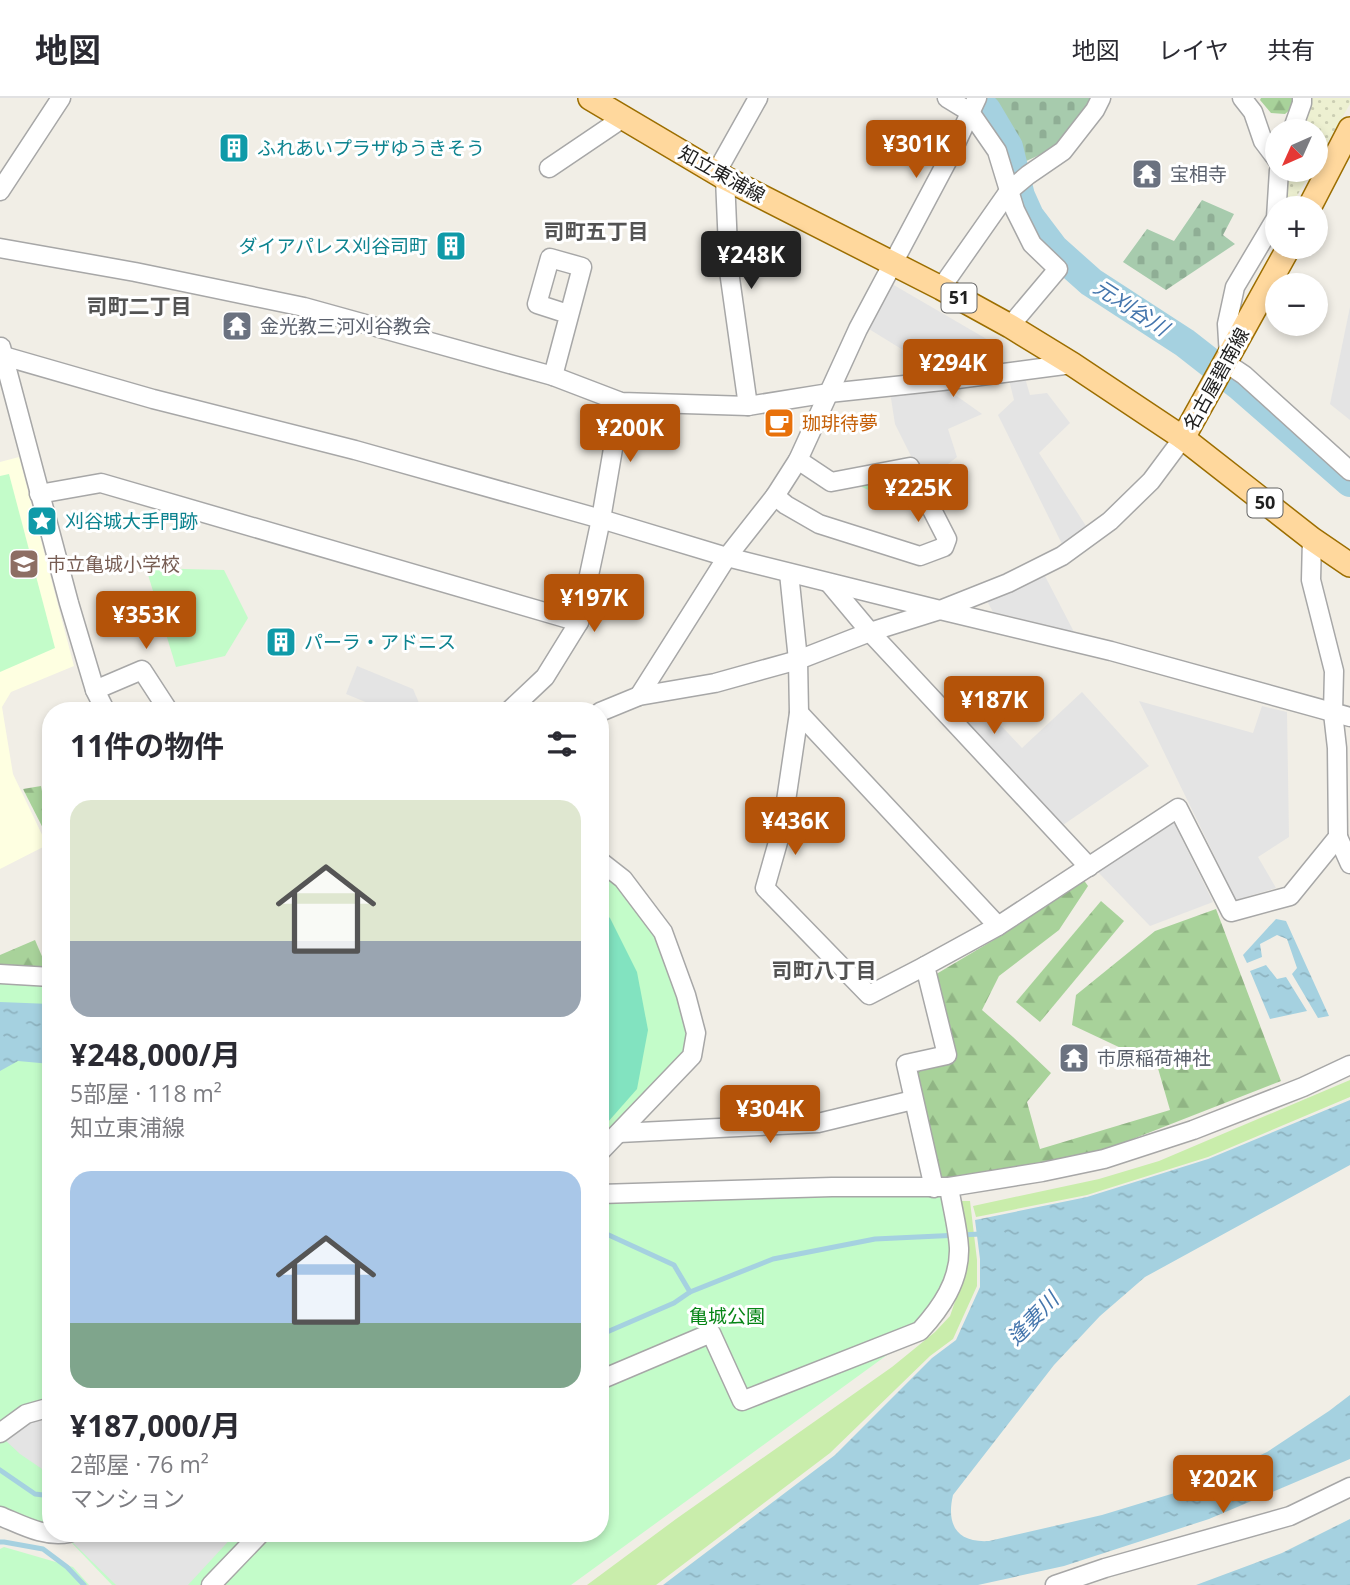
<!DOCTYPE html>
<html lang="ja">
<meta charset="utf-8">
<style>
:root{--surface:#fff;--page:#f2f2f3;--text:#2b2b33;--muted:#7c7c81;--line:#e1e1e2;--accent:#b45309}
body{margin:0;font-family:"Open Sans","Noto Sans JP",sans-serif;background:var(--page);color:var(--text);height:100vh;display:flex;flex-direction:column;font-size:26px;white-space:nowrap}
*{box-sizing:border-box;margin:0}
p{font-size:23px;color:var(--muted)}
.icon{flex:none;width:38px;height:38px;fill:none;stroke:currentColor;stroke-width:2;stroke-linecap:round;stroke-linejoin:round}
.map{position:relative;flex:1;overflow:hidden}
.drawer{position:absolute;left:42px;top:604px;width:567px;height:840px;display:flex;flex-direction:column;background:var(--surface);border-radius:28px;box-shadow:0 4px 10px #0003}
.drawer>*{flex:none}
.needle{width:46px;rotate:225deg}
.buttons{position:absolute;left:1265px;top:21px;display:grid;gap:14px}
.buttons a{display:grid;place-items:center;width:63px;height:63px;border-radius:50%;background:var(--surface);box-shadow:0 4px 10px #0003;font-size:35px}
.price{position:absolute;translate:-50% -60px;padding:0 16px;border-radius:7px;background:var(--accent);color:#fff;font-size:23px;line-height:46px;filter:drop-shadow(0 2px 4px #0008)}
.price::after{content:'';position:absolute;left:50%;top:42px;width:21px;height:16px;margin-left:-10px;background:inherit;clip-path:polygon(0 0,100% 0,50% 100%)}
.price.selected{background:#222;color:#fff}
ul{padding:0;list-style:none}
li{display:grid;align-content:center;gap:14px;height:371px;padding:0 28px}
li span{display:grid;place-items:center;height:217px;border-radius:21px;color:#555}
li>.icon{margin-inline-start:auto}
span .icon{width:126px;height:126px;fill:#fffc;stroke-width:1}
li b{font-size:30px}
h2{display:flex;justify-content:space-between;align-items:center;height:84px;padding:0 28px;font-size:30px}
header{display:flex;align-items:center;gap:42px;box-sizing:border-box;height:98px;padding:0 35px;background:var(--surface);border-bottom:2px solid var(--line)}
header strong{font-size:33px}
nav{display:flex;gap:38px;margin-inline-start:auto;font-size:24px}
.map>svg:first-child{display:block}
.education{fill:#feffe1}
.farmland{fill:url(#farmland-dots)}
.grass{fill:#c9edab}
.forest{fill:url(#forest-firs)}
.cemetery{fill:url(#cemetery-stones)}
.park{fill:#c3fcc9}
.pitch{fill:#82e3c0}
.parking{fill:#e4e4e4}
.water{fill:url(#water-ripples)}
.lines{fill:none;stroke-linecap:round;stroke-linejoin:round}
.stream{stroke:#a5d1e0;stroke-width:5}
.river{stroke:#a5d1e0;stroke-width:30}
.minor-casing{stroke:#a7a7a7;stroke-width:21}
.major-casing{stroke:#9c6e00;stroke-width:26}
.minor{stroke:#fff;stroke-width:18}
.major{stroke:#ffd89d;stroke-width:23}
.labels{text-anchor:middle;stroke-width:6;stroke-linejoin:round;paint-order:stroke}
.shield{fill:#fff;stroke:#636363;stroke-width:2}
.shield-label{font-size:18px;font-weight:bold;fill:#202020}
.culture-label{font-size:19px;fill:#0d838f;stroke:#fff;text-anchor:start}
.street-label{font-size:19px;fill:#202020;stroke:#fff}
.worship-label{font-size:19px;fill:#5b616d;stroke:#fff;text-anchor:start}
.food-label{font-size:19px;fill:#c56008;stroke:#fff;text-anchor:start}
.education-label{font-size:19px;fill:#785e54;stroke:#fff;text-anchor:start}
.park-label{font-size:19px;fill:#078516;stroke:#fff}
.neighbourhood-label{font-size:21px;font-weight:bold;fill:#535353;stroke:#fff}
.water-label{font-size:21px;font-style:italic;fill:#4576ad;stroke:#fff}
</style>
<header>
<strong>地図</strong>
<nav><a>地図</a><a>レイヤ</a><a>共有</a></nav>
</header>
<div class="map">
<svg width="1350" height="1487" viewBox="0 0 1350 1487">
<defs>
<pattern id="farmland-dots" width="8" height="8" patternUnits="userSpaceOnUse" patternTransform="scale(1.75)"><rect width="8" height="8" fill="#edf0d1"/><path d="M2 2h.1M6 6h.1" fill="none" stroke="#cbceb3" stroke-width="1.8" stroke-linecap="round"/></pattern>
<pattern id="forest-firs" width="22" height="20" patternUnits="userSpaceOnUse" patternTransform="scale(1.75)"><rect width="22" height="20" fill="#a8d29a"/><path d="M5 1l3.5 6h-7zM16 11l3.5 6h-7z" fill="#90b484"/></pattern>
<pattern id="cemetery-stones" width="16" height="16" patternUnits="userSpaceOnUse" patternTransform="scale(1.75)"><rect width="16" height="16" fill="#a7cbad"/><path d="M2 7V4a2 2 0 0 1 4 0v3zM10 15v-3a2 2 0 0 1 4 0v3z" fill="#8fae95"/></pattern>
<pattern id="water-ripples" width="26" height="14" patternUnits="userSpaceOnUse" patternTransform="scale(1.75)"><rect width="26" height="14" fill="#a5d1e0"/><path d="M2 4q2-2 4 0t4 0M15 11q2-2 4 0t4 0" fill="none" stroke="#8eb3c0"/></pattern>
</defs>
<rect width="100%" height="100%" fill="#f1eee6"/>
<polygon class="education" points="19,359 74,568 11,594 2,609 13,676 47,747 0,771 0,364"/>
<g class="farmland">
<polygon points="1309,0 1350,0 1350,6 1316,64 1316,33 1298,33"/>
<polygon points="1285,72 1312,72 1290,110 1284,110"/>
</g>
<g class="grass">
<polygon points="1350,982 1350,999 1208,1059 1087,1097 976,1119 973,1108 1099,1081 1159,1063"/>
<polygon points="956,1103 970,1103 977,1162 977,1188 953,1241 930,1258 830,1355 656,1487 587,1487 676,1421 892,1269 935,1234 950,1218 960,1189 965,1165"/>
</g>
<g class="forest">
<polygon points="1261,0 1298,0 1298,5 1285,16 1271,15 1260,2"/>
<polygon points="41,688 51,742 51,746 23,691"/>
<polygon points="1083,781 1088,788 1059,832 999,878 982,912 1013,939 1051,975 1027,1004 1040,1051 1170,1012 1157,967 1072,927 1076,897 1155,833 1216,811 1281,983 1097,1055 941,1083 914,972 955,963 933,878 997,840"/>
<polygon points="1101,803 1124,823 1040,924 1016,904"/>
<polygon points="35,842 47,870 0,867 0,857"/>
</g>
<g class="cemetery">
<polygon points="988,0 1092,0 1089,8 1059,48 1022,65 1010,24"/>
<polygon points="1202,102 1234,116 1223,137 1235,146 1166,192 1123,164 1147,131 1174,143"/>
</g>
<g class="park">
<polygon points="9,376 55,550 0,574 0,378"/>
<polygon points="907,377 919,401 907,409 855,386"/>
<polygon points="146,470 224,472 248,520 225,558 176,569"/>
<polygon points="600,763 663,834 686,897 692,958 600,1054"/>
<polygon points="0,876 51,879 51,1435 600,1435 600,1096 949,1089 958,1164 920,1233 571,1487 112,1487 70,1443 0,1418"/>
<polygon points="4,1449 73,1469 89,1487 0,1487 0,1451"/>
</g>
<polygon class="pitch" points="600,812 610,820 637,874 648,932 637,991 600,1033"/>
<g class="parking">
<polygon points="892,186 990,243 938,252 942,276 869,231"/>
<polygon points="1350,209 1350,322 1330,306"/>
<polygon points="1025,280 1030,297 1047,295 1070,325 1039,355 1086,428 1062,446 998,317 1014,302 1009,282"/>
<polygon points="941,287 982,316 948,331 957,359 944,369 927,390 895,326 890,294"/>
<polygon points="1045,478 1074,534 993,514 987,503"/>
<polygon points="357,568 413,591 422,612 385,612 346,596"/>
<polygon points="1082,594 1149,668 1063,727 963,621 980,605 1022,650"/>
<polygon points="1139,603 1253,635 1262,608 1287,614 1289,739 1258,759 1276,790 1236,802"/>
<polygon points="1174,725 1213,804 1150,828 1098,774"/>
<polygon points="51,1312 51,1377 20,1356 4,1341 12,1332"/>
<polygon points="112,1435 236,1435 188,1487 116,1487 70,1442"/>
</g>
<g class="water">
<polygon points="1276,821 1286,823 1329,918 1318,920 1292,876 1297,870 1287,841 1277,837 1260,846 1262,859 1247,865 1243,857"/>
<polygon points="1266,867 1277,881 1286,879 1307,913 1270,921 1250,873"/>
<polygon points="0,904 51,906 51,966 18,963 0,973"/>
<path d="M1350 1002V1067L1145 1179 1100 1218 1054 1267 953 1397C946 1427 957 1445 989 1443L1102 1417 1191 1390 1267 1354 1329 1313 1350 1297V1361L1209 1421 1064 1468 978 1487H663L835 1357 932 1260 956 1242 980 1189V1161L975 1122 1087 1099 1208 1061Z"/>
<polygon points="1350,1421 1350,1487 1196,1487 1282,1455"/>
</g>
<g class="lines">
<g class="stream">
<polyline points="600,1133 674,1167 690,1194"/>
<polyline points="600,1237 674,1205 690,1194 773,1161 875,1141 981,1136"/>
<polyline points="0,1372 35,1396 51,1398"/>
<polyline points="0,1444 4,1444 43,1451 67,1469 84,1487"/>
</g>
<polyline class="river" points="963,0 986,12 1008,49 1020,98 1029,118 1054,151 1091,184 1185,245 1240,288 1350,384"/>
<g class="minor-casing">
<g id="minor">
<polyline points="947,0 970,14 997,53 1015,112 1032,146 1058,171 1010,228"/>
<polyline points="1242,0 1253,14 1263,43 1278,63"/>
<polyline points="1292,33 1302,5 1302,0"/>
<polyline points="549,70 623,20"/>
<polyline points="716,75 758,0"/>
<polyline points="725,80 729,173 748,308"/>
<polyline points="0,93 61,0"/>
<polyline points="0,150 135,174 304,209 553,278 621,304 748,308 829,295 942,283 1072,266"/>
<polyline points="941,190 1009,93 1028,77 1063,53 1095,12 1101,0"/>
<polyline points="1,249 69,505 95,592 105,612"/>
<polyline points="0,257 153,301 355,352 601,421 727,459 940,512 1008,485 1062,458 1110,423 1151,383 1183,340"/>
<polyline points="1229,259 1227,226 1235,189 1276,120 1279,72"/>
<polyline points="1226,265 1244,277 1350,373"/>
<polyline points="553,278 582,169 550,160 537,206 568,216"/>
<polyline points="39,396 101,385 579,524"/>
<polyline points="775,398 786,407 819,426 920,458 944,449 947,441 910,369 831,384 798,362"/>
<polyline points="789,475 798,562 799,615 782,730 765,790 869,897 925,868"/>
<polyline points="829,485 870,534 1089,769"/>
<polyline points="95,592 142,572 168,612"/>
<polyline points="639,598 727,459 775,398 798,362 858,231 951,56 977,0"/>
<polyline points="510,612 545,579 579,524 601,421 621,304"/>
<polyline points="600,614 639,598 715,585 798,562 870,534 940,512 1111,553 1350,619"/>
<polyline points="799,615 998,828"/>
<polyline points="1338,739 1350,766"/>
<polyline points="600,763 623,781 663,834 686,897 696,935 692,958 600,1054"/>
<polyline points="0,876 51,879"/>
<polyline points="619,1035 818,1025 913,1002"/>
<polyline points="934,1090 906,966 947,957 925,868 998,828 1178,710 1231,814 1290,798 1338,739 1337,650 1333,615 1334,573 1311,482 1312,441"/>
<polyline points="600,1096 832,1089 949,1089 1042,1074 1104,1061 1193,1032 1303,989 1350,967"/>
<path d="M600 1282 711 1235 742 1303 920 1233C941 1210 960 1183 959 1150 958 1130 952 1109 949 1089"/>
<polyline points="0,1335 26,1316 51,1309"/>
<path d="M0 1418C22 1427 45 1440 69 1435"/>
<polyline points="211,1487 261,1435"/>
<polyline points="1055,1487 1105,1470 1290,1418 1350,1389"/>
</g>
</g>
<g class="major-casing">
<g id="major">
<polyline points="590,0 725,80 941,190 1010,228 1072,266 1183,340 1312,441 1350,467"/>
<polyline points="1309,110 1350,31"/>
<polyline points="1183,340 1289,149"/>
</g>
</g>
<use href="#minor" class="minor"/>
<use href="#major" class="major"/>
</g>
<defs>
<g id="building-square" transform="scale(1.575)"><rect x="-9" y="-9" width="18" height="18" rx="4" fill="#0f9aa8" stroke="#fff"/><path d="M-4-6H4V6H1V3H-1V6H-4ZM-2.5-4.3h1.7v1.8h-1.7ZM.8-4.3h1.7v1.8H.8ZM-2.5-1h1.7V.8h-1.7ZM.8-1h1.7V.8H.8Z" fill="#fff"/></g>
<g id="temple-square" transform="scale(1.575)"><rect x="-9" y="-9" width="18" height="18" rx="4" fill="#6b7280" stroke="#fff"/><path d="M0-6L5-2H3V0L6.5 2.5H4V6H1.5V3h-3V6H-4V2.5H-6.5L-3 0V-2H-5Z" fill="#fff"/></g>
<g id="cafe-square" transform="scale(1.575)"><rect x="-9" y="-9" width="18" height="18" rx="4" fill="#e8710a" stroke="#fff"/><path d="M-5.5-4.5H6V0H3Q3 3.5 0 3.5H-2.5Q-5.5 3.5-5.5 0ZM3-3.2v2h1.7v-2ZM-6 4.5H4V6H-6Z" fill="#fff"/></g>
<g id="sight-square" transform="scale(1.575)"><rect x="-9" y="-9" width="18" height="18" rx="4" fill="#0f9aa8" stroke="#fff"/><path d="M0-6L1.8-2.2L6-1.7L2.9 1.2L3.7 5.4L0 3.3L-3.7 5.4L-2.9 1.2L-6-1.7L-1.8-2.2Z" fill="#fff"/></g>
<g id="school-square" transform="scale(1.575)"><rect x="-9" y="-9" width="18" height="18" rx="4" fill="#8d6e63" stroke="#fff"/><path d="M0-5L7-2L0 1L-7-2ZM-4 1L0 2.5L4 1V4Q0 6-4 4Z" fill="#fff"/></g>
</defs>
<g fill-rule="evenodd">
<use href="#building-square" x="234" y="50"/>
<use href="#temple-square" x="1147" y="76"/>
<use href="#building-square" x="451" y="148"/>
<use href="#temple-square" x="237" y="228"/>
<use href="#cafe-square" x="779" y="325"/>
<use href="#sight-square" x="42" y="423"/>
<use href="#school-square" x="24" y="466"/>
<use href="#building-square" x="281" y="544"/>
<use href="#temple-square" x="1074" y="960"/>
</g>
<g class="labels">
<g class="shield">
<rect x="941.5" y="185.5" width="35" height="29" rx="5"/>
<rect x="1247.5" y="390.5" width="35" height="29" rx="5"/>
</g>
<g class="shield-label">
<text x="959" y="206">51</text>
<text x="1265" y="411">50</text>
</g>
<g class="culture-label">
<text x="257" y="57">ふれあいプラザゆうきそう</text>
<text x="428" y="155" text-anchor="end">ダイアパレス刈谷司町</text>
<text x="65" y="430">刈谷城大手門跡</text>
<text x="304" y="551">パーラ・アドニス</text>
</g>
<g class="street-label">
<text transform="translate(722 76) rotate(29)" y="7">知立東浦線</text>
<text transform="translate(1216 281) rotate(-61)" y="7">名古屋碧南線</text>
</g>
<g class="worship-label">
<text x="1170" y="83">宝相寺</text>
<text x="260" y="235">金光教三河刈谷教会</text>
<text x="1097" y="967">市原稲荷神社</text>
</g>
<g class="food-label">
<text x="802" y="332">珈琲待夢</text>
</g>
<g class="education-label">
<text x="47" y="473">市立亀城小学校</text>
</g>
<g class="park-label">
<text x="727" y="1225">亀城公園</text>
</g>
<g class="neighbourhood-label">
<text x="596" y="141">司町五丁目</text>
<text x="139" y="216">司町二丁目</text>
<text x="824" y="880">司町八丁目</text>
</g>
<g class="water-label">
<text transform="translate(1131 210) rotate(33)" y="7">元刈谷川</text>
<text transform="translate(1033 1221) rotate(-46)" y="7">逢妻川</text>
</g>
</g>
</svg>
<div class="buttons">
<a><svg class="needle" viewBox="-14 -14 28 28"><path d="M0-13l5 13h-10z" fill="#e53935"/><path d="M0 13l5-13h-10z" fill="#7c7c81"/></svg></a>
<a>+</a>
<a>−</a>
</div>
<b class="price" style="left:916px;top:82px">¥301K</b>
<b class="price selected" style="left:751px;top:193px">¥248K</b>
<b class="price" style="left:953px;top:301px">¥294K</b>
<b class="price" style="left:630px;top:366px">¥200K</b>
<b class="price" style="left:918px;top:426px">¥225K</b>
<b class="price" style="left:594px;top:536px">¥197K</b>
<b class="price" style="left:146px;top:553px">¥353K</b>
<b class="price" style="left:994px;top:638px">¥187K</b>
<b class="price" style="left:795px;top:759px">¥436K</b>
<b class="price" style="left:770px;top:1047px">¥304K</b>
<b class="price" style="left:1223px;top:1417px">¥202K</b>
<section class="drawer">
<h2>11件の物件<svg class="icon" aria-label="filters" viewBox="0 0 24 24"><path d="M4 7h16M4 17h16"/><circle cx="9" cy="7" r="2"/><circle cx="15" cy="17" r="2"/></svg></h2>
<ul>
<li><span style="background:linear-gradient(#dfe7d0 65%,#9aa5b1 0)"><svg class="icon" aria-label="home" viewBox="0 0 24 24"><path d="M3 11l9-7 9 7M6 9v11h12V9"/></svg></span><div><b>¥248,000/月</b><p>5部屋 · 118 m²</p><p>知立東浦線</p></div></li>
<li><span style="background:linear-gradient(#a9c7e8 70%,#7fa58c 0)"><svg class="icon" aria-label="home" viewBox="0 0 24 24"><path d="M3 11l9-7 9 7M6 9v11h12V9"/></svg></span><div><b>¥187,000/月</b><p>2部屋 · 76 m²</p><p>マンション</p></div></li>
</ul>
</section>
</div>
